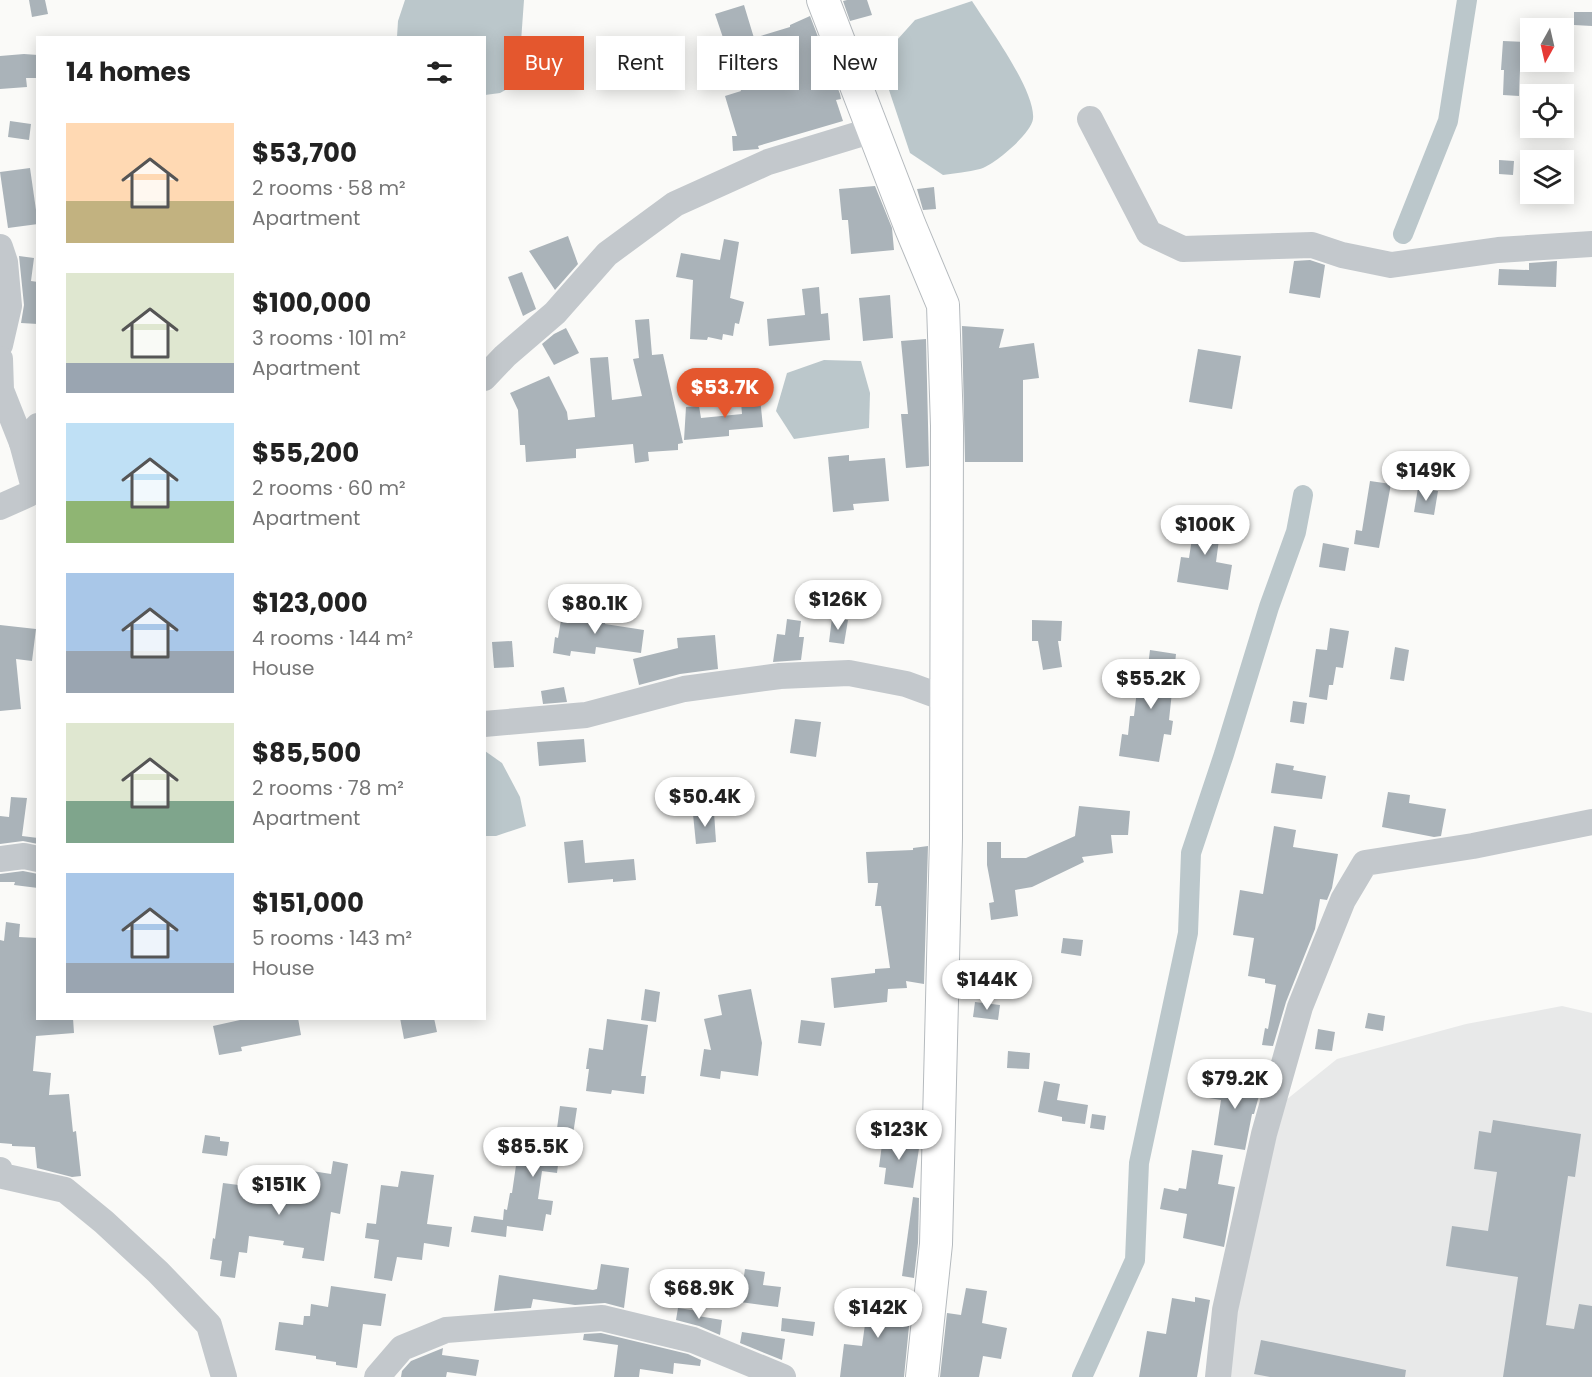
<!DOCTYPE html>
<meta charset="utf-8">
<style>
:root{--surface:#fff;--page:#f6f6f6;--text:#222;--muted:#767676;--accent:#e4572e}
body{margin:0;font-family:Poppins,sans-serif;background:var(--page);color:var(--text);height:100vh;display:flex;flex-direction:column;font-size:22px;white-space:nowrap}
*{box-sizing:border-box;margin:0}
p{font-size:20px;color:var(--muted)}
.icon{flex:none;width:33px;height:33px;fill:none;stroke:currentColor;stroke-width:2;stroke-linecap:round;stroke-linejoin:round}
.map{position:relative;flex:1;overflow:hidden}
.drawer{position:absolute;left:36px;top:36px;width:450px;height:984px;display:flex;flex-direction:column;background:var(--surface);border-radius:0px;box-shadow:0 3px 15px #0003}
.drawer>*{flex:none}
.guide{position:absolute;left:504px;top:36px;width:570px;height:54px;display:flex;gap:12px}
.needle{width:39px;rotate:188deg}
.fabs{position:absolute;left:1520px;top:18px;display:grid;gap:12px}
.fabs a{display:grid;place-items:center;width:54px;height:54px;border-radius:0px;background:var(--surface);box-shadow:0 3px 15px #0003;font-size:30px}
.price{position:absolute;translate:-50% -51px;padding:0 14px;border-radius:21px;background:#fff;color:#222;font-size:20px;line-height:39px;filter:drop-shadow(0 2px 3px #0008)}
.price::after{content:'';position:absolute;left:50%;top:36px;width:18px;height:14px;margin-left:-9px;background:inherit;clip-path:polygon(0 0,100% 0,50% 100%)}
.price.on{background:var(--accent);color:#fff}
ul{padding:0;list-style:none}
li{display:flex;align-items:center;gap:18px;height:150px;padding:0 30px}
li span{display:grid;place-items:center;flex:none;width:168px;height:120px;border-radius:0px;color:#555}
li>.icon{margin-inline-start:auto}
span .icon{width:72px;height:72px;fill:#fffc;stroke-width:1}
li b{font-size:26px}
h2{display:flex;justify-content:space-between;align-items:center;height:72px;padding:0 30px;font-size:26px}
.tag{padding:0 21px;border-radius:0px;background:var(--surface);box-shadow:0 3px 15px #0003;font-size:21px;line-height:54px}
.tag.on{background:var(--accent);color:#fff}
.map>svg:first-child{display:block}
.built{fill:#e8e9e9}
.water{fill:#bbc7cb}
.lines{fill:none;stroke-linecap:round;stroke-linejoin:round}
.canal{stroke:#bbc7cb;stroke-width:20}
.building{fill:#aab3b9}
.major-casing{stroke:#b5babe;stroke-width:34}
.minor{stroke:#c3c8cc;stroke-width:26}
.major{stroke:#fff;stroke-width:32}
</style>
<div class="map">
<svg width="1592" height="1377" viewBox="0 0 1592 1377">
<rect width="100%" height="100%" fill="#fafaf8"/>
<polygon class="built" points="1562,1006 1592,1013 1592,1377 1227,1377 1244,1259 1286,1100 1337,1059 1466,1024"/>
<g class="water">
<polygon points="405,0 524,0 518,83 500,93 485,95 484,38 397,37 398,21"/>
<path d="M972 1C988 26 1036 91 1033 119 1031 134 994 165 980 169 968 172 955 173 943 175L910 153 879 60 915 20Z"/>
<polygon points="824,360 861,361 870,393 869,428 794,439 776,411 787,373"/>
<polygon points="485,751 502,763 520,797 526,826 496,836 485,836"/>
</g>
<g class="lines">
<g class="canal">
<polyline points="1403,234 1448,121 1467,0"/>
<polyline points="1082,1377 1135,1260 1139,1163 1188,933 1191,853 1224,754 1269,607 1296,532 1303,495"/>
</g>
</g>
<g class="building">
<polygon points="29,0 45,0 48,14 32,17"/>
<polygon points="847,0 867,0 872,15 850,21 843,1"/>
<polygon points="744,5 754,38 790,27 790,25 810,16 840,94 841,99 836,100 843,121 758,146 759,149 733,151 732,136 737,136 725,96 741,91 715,14"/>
<polygon points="1574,12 1592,12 1592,26 1574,25"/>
<polygon points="1503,41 1526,42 1525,71 1520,70 1519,96 1503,95 1504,70 1501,70"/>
<polygon points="24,54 38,55 38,78 26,78 27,87 0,89 0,56"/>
<polygon points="10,121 31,124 29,140 8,137"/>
<polygon points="1499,160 1514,161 1513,175 1499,174"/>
<polygon points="30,168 38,224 8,228 0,172"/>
<polygon points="875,186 892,228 894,250 851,254 848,220 842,220 839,189"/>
<polygon points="934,187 936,209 923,210 917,189"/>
<polygon points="568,236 578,264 555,290 529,251"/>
<polygon points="724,239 739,242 730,298 744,302 739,324 735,323 733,336 723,334 722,340 708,337 707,340 690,339 693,280 676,277 681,253 720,260"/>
<polygon points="19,256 34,258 31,281 38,282 38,324 21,323 24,305"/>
<polygon points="1310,260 1325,265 1320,298 1289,293 1294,261"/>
<polygon points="1557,261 1556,287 1498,285 1499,269 1529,270 1529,263"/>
<polygon points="522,272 536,309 523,316 508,277"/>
<polygon points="819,287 821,314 828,313 830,340 769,346 767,319 805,315 802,289"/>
<polygon points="890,295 893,338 863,341 859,298"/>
<polygon points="649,319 652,355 663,354 683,443 678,444 678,450 648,452 649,461 635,463 633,444 576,449 576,458 526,462 525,445 520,445 518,410 510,393 549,376 567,412 568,420 595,417 590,358 608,357 612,400 642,396 633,359 639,358 635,320"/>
<polygon points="962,326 1004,329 999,348 1034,343 1039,378 1023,380 1023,462 965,462"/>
<polygon points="566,328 579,353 554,365 542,344 554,334"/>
<polygon points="926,339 929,466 906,468 901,414 908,414 901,341"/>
<polygon points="1198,349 1241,356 1232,409 1189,402"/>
<polygon points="759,388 763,427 729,430 729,436 684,440 686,407 699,406 701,418 742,414 740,390"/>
<polygon points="849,455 849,461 885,458 889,501 853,504 854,510 833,512 828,457"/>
<polygon points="1370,481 1391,484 1379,548 1354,544 1356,530 1362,531"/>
<polygon points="1418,488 1438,491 1434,515 1414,512"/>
<polygon points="1196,512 1222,517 1216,562 1232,565 1228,590 1177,582 1181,557 1189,558"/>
<polygon points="1323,543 1349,548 1345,571 1319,567"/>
<polygon points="590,607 607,609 605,624 644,630 641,653 596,647 595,654 571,651 570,656 553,653 555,637 558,638 562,614 588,617"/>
<polygon points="832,618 848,620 844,644 829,642"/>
<polygon points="787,619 801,621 799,637 804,637 801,660 773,662 777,634 785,635"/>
<polygon points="1032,620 1062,621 1061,641 1058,641 1062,667 1043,670 1038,641 1032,641"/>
<polygon points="0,625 36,629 32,661 16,659 21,709 0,711"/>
<polygon points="1330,628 1349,631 1343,668 1336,667 1333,685 1329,685 1327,700 1309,697 1316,649 1327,650"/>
<polygon points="715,635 718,669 680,674 639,685 633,659 678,648 677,638"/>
<polygon points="512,641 514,667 494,668 492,642"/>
<polygon points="1395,647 1409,650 1404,681 1390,679"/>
<polygon points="1150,650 1176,654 1169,720 1173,721 1171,735 1164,734 1159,762 1119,756 1122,734 1128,735 1130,716 1134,716 1138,681 1146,682"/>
<polygon points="564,687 567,702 543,704 541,691"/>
<polygon points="1293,701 1307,703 1304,724 1290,722"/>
<polygon points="795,719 821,722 816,757 790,753"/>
<polygon points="584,739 586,762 539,766 537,742"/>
<polygon points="1276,763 1294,766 1293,770 1326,776 1322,799 1271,793"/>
<polygon points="1388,792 1410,795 1409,803 1446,809 1441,836 1434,837 1382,827"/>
<polygon points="11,797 27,798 22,836 38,838 38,844 23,841 0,844 0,816 9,817"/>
<polygon points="1079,806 1130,811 1128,835 1111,835 1113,853 1082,857 1084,862 1032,887 1015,890 1018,916 991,920 989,903 994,902 987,865 987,842 1001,842 1001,858 1026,858 1075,836"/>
<polygon points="714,812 716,842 696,844 693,814"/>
<polygon points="1274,826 1296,830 1293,847 1338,854 1332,888 1327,900 1320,899 1315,929 1286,1002 1273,1046 1262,1045 1265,1028 1268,1029 1276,985 1265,983 1265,979 1248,976 1254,938 1233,935 1240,890 1263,894"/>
<polygon points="583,840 585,863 634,859 636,880 613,882 613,879 568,883 564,842"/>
<polygon points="928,846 924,984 906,981 907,988 888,989 887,1002 834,1008 831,978 875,973 875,969 890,968 881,906 875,906 878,883 868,883 866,852 913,850 913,848"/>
<polygon points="23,871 38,874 38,888 14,885 15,882 0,882 0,874"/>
<polygon points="6,922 20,924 19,937 38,938 38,1018 73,1018 74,1033 36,1036 33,1071 51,1073 49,1095 69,1094 73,1132 76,1131 81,1176 72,1177 37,1168 35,1147 12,1146 12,1144 0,1143 0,940 4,941"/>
<polygon points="1063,938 1083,940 1081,956 1061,953"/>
<polygon points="645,989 660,992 656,1022 641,1020"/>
<polygon points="751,989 762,1043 758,1076 721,1071 720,1079 700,1076 704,1049 711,1050 704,1019 722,1015 718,995"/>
<polygon points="975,1002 1000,1005 998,1020 973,1017"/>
<polygon points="1368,1013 1385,1016 1383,1031 1365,1028"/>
<polygon points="249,1018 298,1018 301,1035 241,1047 242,1051 219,1055 213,1026"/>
<polygon points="400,1018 434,1018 437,1032 404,1039"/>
<polygon points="607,1019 648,1025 641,1076 646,1076 644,1094 612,1090 611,1094 586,1091 589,1069 586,1069 589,1048 603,1050"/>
<polygon points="801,1020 825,1023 821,1046 798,1043"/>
<polygon points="1318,1029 1335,1032 1332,1051 1315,1049"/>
<polygon points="1008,1051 1030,1053 1029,1069 1007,1068"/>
<polygon points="1213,1076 1252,1082 1252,1079 1263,1081 1254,1114 1252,1114 1245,1150 1214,1145 1221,1100 1209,1098"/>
<polygon points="1044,1081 1060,1084 1057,1100 1088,1105 1085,1124 1062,1121 1062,1117 1038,1112"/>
<polygon points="560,1106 577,1108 572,1141 580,1143 578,1159 559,1157 557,1173 542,1171 538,1199 553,1201 551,1215 546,1214 543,1231 507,1226 506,1237 471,1232 474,1216 503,1220 504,1209 507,1210 510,1193 512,1193 521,1131 556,1136"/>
<polygon points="1092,1114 1106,1116 1104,1130 1090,1128"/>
<polygon points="1493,1120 1581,1134 1575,1177 1568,1176 1546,1325 1574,1329 1579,1304 1592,1306 1592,1377 1503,1377 1518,1277 1446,1266 1452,1226 1488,1231 1497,1172 1474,1169 1479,1131 1491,1133"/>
<polygon points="205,1135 220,1137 220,1141 229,1142 227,1156 202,1153"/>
<polygon points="883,1137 920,1142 913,1188 884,1184 886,1168 879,1167"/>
<polygon points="1192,1150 1223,1155 1218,1184 1235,1187 1224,1247 1183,1238 1187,1214 1160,1209 1164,1188 1178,1191 1179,1188 1186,1189"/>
<polygon points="333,1161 348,1164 340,1214 331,1212 324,1261 302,1258 304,1248 283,1245 284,1241 249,1236 247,1253 239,1252 235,1278 220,1276 222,1261 210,1259 213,1238 215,1239 223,1183 277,1190 279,1176 311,1180 312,1171 331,1174"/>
<polygon points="401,1171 434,1175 427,1224 452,1227 449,1247 424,1243 422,1260 397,1257 392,1281 374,1278 379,1240 365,1238 367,1223 376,1224 381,1185 398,1187"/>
<polygon points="913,1197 919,1198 918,1243 914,1278 902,1276"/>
<polygon points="601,1264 629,1268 624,1308 605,1303 575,1305 533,1299 531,1308 494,1311 499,1275 593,1290 597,1289"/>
<polygon points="745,1269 765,1272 763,1285 781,1287 778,1307 740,1302"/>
<polygon points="331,1286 386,1294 381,1326 363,1324 357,1368 336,1365 336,1362 316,1359 316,1356 275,1350 279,1322 303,1325 304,1316 310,1316 311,1304 328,1307"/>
<polygon points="966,1288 987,1291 982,1323 1007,1328 1001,1359 983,1356 979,1377 940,1377 947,1313 961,1315"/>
<polygon points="858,1291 899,1297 897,1314 910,1316 904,1377 840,1377 844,1344 862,1346 866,1317 854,1316"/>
<polygon points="1195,1297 1210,1300 1197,1377 1139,1377 1147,1331 1166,1334 1172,1298 1195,1302"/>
<polygon points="678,1308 699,1311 698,1316 722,1320 720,1335 699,1326 676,1320"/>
<polygon points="782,1318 815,1322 813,1336 781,1331"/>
<polygon points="742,1332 785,1339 782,1360 740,1343"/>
<polygon points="601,1333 688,1354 701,1360 700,1366 674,1363 673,1374 640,1369 639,1377 614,1377 618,1345 583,1340 584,1334"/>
<polygon points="1261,1340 1406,1370 1405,1377 1270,1377 1254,1374"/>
<polygon points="443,1348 442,1355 479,1360 476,1376 447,1372 446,1377 401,1377 402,1371 411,1361"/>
</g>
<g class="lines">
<g class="major-casing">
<polyline id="major" points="823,0 910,226 943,305 947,426 946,838 936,1244 922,1377"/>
</g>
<g class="minor">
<polyline points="1090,119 1149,233 1183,249 1312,245 1342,255 1391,265 1498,250 1592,244"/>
<polyline points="0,247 5,262 9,306 0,345"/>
<polyline points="0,359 1,390 22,443"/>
<polyline points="484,378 505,356 555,313 607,254 675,204 768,162 873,130"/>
<polyline points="0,507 29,494 34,488 22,443 38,426"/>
<polyline points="484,724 586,715 684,689 780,676 849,673 906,684 947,699"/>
<polyline points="0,859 24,856 38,859"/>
<polyline points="0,1170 2,1176 65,1190 104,1222 158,1272 209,1325 224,1377"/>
<polyline points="377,1377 402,1348 446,1330 602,1318 693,1340 783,1377"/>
<polyline points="1218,1377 1225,1310 1264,1134 1300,1007 1343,900 1365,863 1473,846 1592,822"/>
</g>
<use href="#major" class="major"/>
</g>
</svg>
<div class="fabs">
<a><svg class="needle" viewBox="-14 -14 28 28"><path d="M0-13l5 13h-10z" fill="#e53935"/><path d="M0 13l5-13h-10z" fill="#767676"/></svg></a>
<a><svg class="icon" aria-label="locate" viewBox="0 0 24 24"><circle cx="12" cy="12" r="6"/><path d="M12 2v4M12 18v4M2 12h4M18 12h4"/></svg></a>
<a><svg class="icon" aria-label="layers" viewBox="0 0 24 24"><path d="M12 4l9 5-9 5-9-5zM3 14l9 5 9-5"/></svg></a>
</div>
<b class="price on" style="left:725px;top:419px">$53.7K</b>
<b class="price" style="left:1426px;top:502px">$149K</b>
<b class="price" style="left:1205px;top:556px">$100K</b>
<b class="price" style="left:838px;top:631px">$126K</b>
<b class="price" style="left:595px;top:635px">$80.1K</b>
<b class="price" style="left:1151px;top:710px">$55.2K</b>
<b class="price" style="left:705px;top:828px">$50.4K</b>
<b class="price" style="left:987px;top:1011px">$144K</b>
<b class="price" style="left:1235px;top:1110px">$79.2K</b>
<b class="price" style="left:899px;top:1161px">$123K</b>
<b class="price" style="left:533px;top:1178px">$85.5K</b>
<b class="price" style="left:279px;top:1216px">$151K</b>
<b class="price" style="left:699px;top:1320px">$68.9K</b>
<b class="price" style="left:878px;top:1339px">$142K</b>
<div class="guide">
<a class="tag on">Buy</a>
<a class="tag">Rent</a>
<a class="tag">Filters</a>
<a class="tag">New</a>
</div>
<section class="drawer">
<h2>14 homes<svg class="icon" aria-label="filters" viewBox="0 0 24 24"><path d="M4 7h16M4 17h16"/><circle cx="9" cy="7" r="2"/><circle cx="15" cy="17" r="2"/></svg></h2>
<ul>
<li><span style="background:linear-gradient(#ffd9b3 65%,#c2b280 0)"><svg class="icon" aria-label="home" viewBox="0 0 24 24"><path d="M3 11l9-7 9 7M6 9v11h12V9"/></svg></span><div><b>$53,700</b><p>2 rooms · 58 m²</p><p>Apartment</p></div></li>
<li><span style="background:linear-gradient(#dfe7d0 75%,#9aa5b1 0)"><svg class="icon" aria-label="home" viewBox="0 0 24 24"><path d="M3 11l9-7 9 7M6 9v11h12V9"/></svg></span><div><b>$100,000</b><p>3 rooms · 101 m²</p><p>Apartment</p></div></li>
<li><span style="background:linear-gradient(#bfe0f5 65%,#8fb573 0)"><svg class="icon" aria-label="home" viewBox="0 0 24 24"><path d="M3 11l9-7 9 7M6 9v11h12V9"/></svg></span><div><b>$55,200</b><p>2 rooms · 60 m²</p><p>Apartment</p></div></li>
<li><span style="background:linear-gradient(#a9c7e8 65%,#9aa5b1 0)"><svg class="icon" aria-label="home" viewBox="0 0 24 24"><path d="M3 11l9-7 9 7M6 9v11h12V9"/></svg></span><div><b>$123,000</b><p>4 rooms · 144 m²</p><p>House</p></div></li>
<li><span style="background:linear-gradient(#dfe7d0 65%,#7fa58c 0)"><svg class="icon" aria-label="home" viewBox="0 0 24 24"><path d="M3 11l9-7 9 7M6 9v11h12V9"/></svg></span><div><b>$85,500</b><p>2 rooms · 78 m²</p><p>Apartment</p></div></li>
<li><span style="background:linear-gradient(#a9c7e8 75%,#9aa5b1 0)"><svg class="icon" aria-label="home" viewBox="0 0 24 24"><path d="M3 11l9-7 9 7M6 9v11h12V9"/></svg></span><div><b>$151,000</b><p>5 rooms · 143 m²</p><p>House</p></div></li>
</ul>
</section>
</div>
